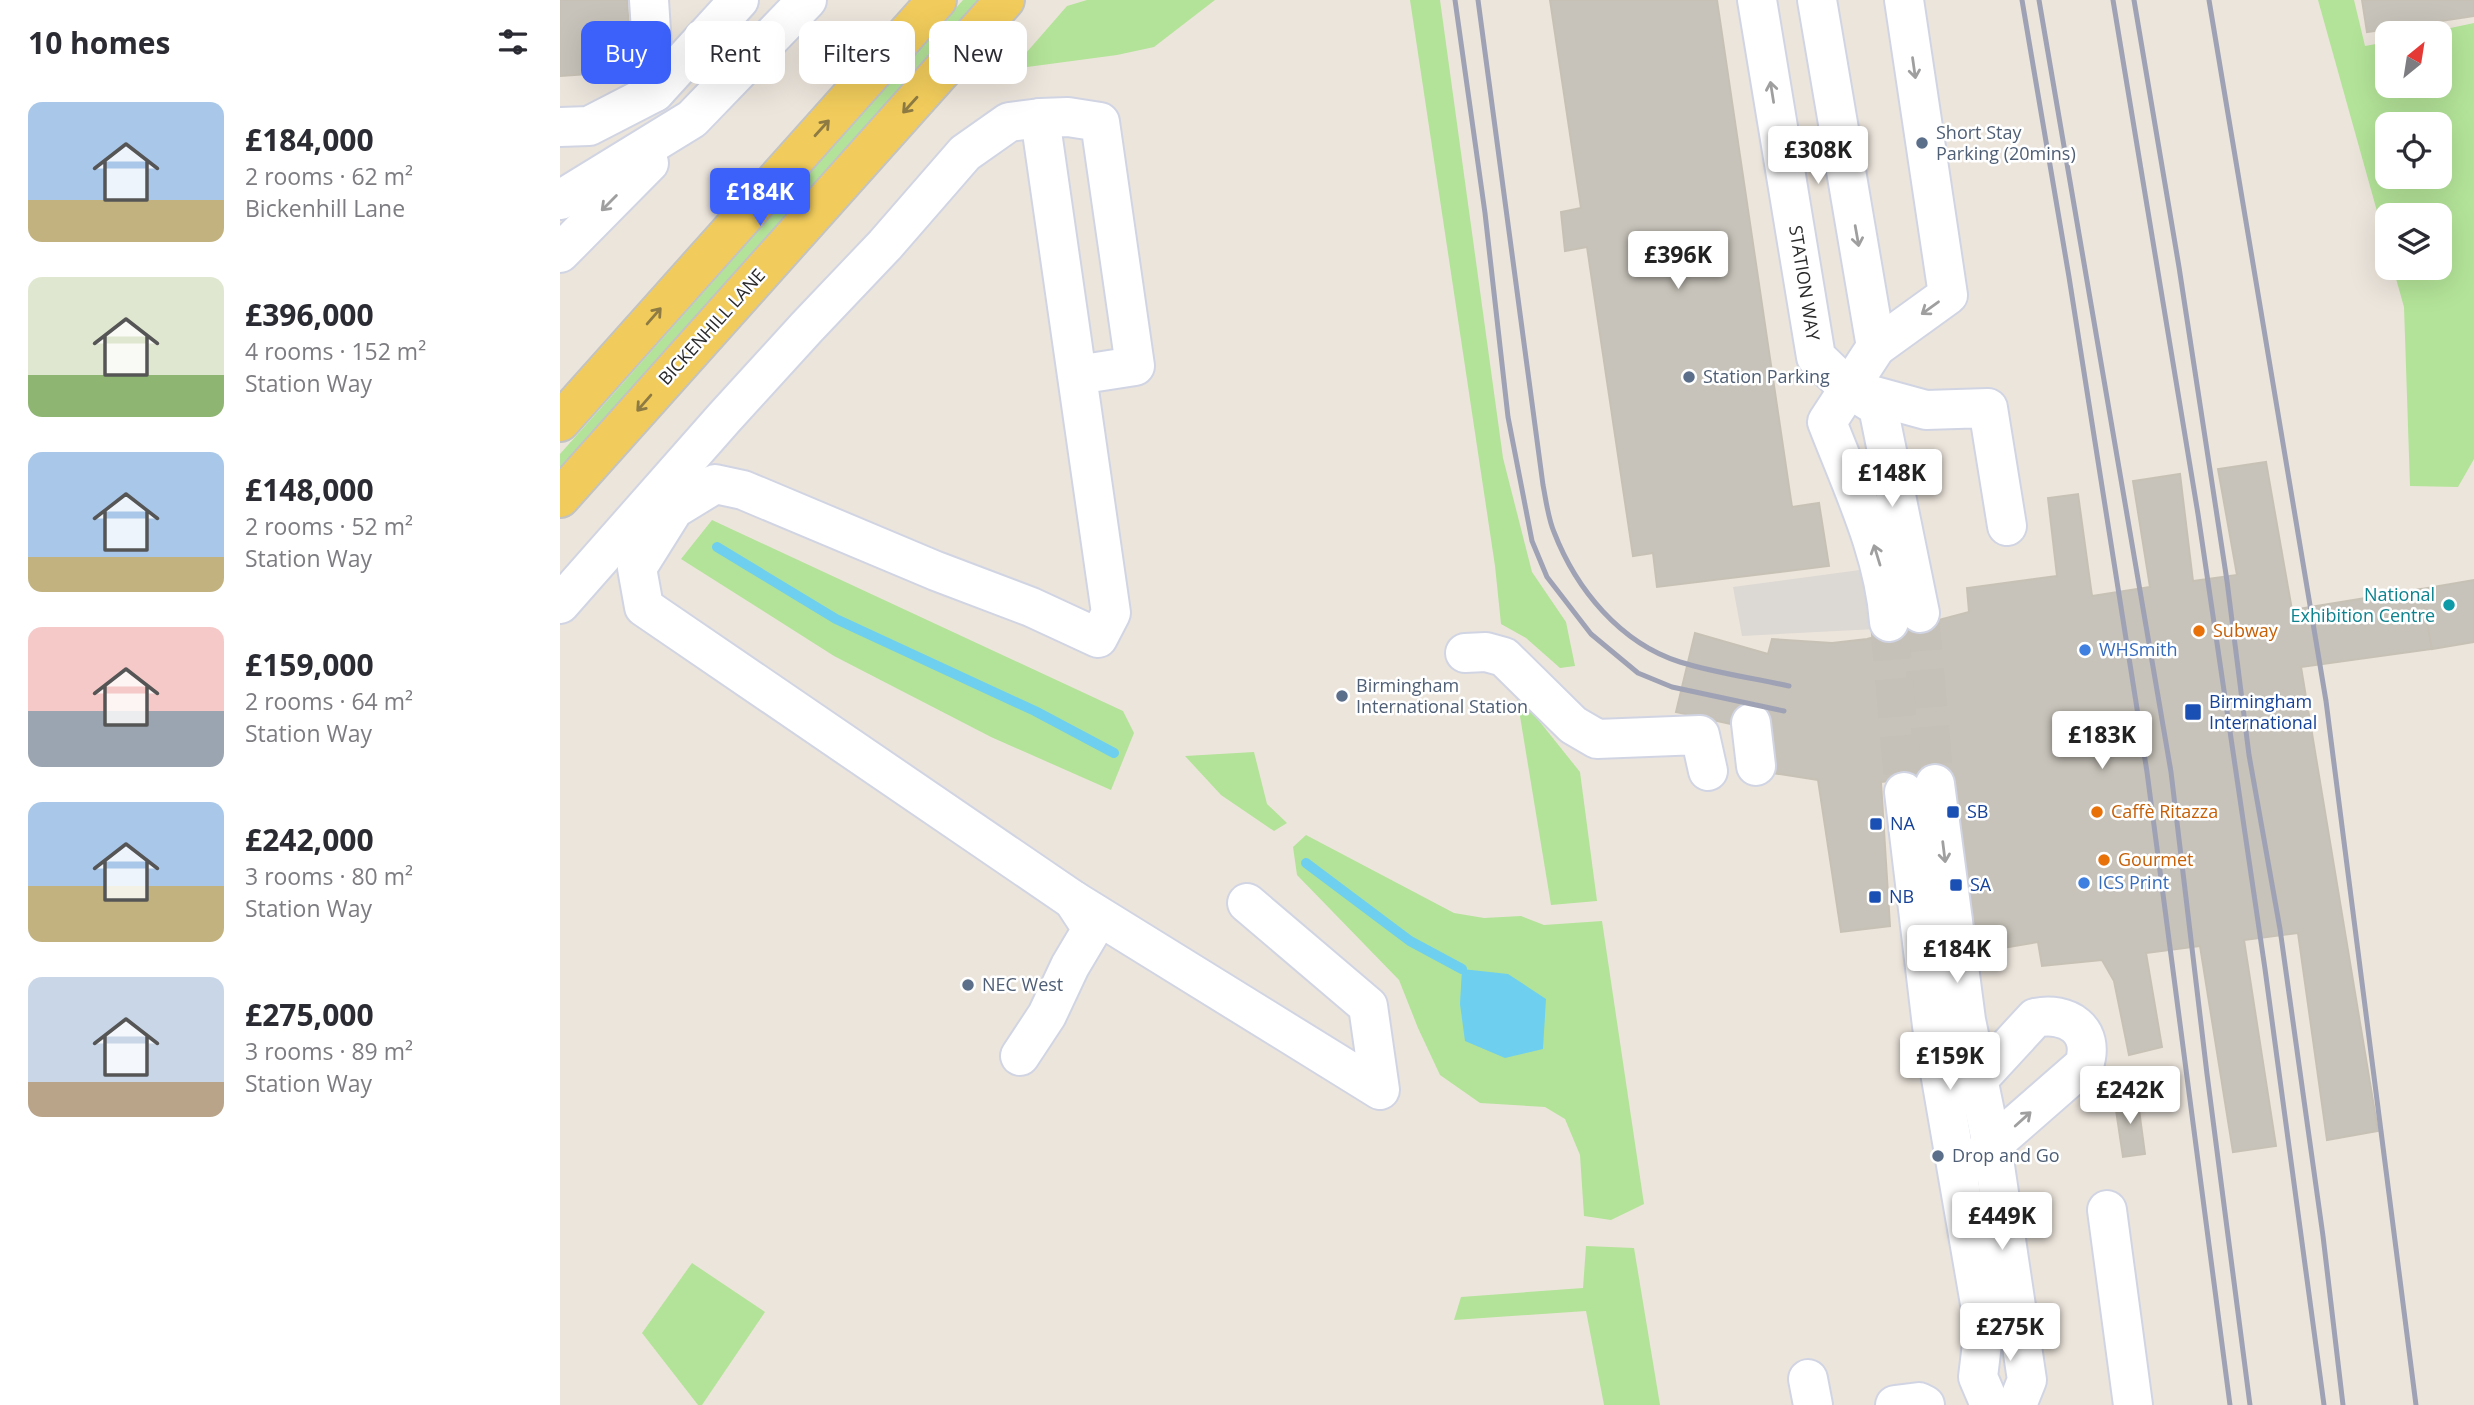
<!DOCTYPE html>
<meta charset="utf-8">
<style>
:root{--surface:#fff;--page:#f7f7f7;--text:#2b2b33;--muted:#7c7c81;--accent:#3b61fa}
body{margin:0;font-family:"Open Sans",sans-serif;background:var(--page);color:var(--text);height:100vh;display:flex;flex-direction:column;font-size:26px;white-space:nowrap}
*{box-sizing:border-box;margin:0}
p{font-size:23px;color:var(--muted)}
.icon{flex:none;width:38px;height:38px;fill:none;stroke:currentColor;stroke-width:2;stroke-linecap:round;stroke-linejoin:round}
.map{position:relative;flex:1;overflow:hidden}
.sheet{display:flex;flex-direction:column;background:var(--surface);width:560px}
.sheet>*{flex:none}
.top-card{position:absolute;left:21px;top:21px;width:665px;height:63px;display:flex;gap:14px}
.needle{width:46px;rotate:30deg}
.tools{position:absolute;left:1815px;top:21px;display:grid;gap:14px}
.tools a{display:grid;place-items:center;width:77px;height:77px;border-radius:14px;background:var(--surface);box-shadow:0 7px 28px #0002;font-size:35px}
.price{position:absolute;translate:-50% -60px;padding:0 16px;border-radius:7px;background:#fff;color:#222;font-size:23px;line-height:46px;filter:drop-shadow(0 2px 4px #0008)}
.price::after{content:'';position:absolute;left:50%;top:42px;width:21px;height:16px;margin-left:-10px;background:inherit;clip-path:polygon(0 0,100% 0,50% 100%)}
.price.selected{background:var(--accent);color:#fff}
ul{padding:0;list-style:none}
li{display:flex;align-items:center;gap:21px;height:175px;padding:0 28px}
li span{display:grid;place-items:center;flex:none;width:196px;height:140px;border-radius:14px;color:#555}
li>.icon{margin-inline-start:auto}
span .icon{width:84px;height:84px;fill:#fffc;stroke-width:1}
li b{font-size:30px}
h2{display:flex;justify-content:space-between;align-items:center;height:84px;padding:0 28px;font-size:30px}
.tag{padding:0 24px;border-radius:14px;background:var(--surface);box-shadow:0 7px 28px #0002;font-size:24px;line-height:63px}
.tag.selected{background:var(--accent);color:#fff}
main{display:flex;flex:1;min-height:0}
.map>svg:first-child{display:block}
.green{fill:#b3e398;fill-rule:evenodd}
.plaza{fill:#dcd8d3}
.water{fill:#6ecfef}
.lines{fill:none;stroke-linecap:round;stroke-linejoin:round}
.stream{stroke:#6ecfef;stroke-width:10}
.building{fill:#c7c3ba;stroke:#c7c1b5;stroke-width:2}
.minor-tunnel{stroke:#c5c0b8;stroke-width:38;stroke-dasharray:38 19;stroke-linecap:butt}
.minor-casing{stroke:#d1d5e3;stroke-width:42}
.major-casing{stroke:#c3c3c3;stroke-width:42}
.minor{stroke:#fff;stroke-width:38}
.major{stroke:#f1cc5c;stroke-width:38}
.rail{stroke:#9ea2b4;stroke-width:5}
.oneway{stroke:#9f9f9f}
.oneway2{stroke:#8e7b43}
.service-dot{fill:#5c6f8a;stroke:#fff;stroke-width:2.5}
.culture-dot{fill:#0f9aa8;stroke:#fff;stroke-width:2.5}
.food-dot{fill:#e8710a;stroke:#fff;stroke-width:2.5}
.shop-dot{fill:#3f7fe0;stroke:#fff;stroke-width:2.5}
.transit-dot{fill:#1a4fb4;stroke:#fff;stroke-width:2.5}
.labels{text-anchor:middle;stroke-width:5;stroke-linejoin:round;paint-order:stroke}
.service-label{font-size:18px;fill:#4e5e75;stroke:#fff;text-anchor:start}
.street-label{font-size:18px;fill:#2a2a2a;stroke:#fff}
.culture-label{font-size:18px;fill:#0d838f;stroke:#fff;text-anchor:end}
.food-label{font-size:18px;fill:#c56008;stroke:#fff;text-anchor:start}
.shop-label{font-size:18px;fill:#366cbe;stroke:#fff;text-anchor:start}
.transit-label{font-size:18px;fill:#164399;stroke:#fff;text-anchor:start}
</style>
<main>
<section class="sheet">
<h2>10 homes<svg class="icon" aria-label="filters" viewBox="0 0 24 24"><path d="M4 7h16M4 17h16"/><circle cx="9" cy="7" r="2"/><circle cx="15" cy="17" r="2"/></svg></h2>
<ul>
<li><span style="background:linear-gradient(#a9c7e8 70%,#c2b280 0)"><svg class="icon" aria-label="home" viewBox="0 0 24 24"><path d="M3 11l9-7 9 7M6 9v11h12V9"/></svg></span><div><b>£184,000</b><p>2 rooms · 62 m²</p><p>Bickenhill Lane</p></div></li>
<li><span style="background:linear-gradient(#dfe7d0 70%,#8fb573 0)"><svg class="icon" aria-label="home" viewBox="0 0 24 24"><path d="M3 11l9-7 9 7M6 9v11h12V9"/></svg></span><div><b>£396,000</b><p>4 rooms · 152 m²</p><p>Station Way</p></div></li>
<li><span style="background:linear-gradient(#a9c7e8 75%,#c2b280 0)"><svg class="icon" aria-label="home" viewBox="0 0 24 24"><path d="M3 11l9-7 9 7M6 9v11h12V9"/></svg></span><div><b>£148,000</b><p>2 rooms · 52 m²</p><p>Station Way</p></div></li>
<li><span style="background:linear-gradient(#f6c9c9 60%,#9aa5b1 0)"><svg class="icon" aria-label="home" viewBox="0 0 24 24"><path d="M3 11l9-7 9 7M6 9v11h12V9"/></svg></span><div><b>£159,000</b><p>2 rooms · 64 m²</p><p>Station Way</p></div></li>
<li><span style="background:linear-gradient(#a9c7e8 60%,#c2b280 0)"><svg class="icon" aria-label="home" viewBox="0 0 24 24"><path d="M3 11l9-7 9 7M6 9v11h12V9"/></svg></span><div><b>£242,000</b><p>3 rooms · 80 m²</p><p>Station Way</p></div></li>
<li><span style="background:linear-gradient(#c9d6e8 75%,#b9a48a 0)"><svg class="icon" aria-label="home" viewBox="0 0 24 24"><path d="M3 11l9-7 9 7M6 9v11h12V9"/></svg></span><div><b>£275,000</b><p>3 rooms · 89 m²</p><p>Station Way</p></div></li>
</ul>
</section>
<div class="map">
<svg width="1914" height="1405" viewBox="0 0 1914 1405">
<rect width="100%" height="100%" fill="#ece5dc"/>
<g class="green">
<polygon points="403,0 426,0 0,473 0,454"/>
<polygon points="527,0 655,0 594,47 557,55 452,69 507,6"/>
<polygon points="850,0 880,0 943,458 972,572 1006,622 1015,666 1000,668 966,638 941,624 935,566"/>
<path d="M1758 0H1794L1805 46 1827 42V86H1880V33H1867L1914 23V459L1898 487 1850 486 1844 307 1833 268H1880V215H1827V247ZM1827 124H1880V177H1827Z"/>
<polygon points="152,520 563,711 574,733 551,790 431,737 274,656 121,559"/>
<polygon points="956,692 1020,772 1037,901 991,905"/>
<polygon points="694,752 707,804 727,823 714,831 661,795 625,756"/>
<polygon points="746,835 894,913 924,918 961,916 984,925 1042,921 1084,1204 1051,1220 1024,1216 1020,1155 1005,1119 985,1107 920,1103 880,1075 858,1028 839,980 737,875 733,847"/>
<polygon points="1026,1246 1074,1248 1100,1405 1044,1405 1026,1311 894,1320 901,1297 1023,1288"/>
<polygon points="132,1263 205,1312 142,1405 138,1405 82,1333"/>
</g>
<polygon class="plaza" points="1300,570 1316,629 1182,636 1173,587"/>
<polygon class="water" points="902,969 948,974 986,999 983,1049 945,1058 905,1041 900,1004"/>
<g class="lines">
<g class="stream">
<polyline points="157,547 276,619 475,711 554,753"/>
<polyline points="746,863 850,941 902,969"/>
</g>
</g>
<g class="building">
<polygon points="0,0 67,0 72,71 0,76"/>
<polygon points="990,0 1157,0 1232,507 1259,503 1269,566 1097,587 1093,553 1073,556 1027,247 1005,251 1001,212 1021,208"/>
<polygon points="1802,0 1914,0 1914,16 1807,32"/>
<polygon points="1706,462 1732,610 1861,589 1872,649 1741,667 1818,1131 1767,1140 1738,933 1684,940 1716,1146 1673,1152 1640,946 1586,953 1602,1047 1569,1055 1554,981 1542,960 1482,966 1478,942 1413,953 1385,775 1321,782 1330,926 1281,932 1258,780 1180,768 1189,728 1116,712 1135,633 1208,654 1212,639 1272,643 1307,639 1409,612 1407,588 1497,576 1488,498 1518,494 1532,596 1590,587 1573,481 1620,474 1633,581 1677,575 1658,469"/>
<polygon points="1914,580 1914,642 1872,649 1861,589"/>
<polygon points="1577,1095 1585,1154 1563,1157 1554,1097"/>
</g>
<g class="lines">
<g class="minor-tunnel">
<polyline points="1360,613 1375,784"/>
<polyline points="1329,622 1344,792"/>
</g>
<g class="minor-casing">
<g id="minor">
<polyline points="1197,0 1256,357 1288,388 1318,407 1360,613"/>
<path d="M1257 0 1316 347 1267 422C1292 487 1324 552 1329 622"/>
<polyline points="95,92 179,0"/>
<polyline points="0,127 29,126 95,92 89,0"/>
<polyline points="0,200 132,119 247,0"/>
<polyline points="0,253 89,163"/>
<polyline points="1316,347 1388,295 1344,0"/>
<polyline points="517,375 575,366 540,122 508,117 480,118 551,613 538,638 471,607 376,571 183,490 155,484 114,509 77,568 84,607 513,900 820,1090 808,1006 687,903"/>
<polyline points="1293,390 1366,410 1428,408 1447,526"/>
<polyline points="0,604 164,418 247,327 325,245 405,153 449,122 480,118"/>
<polyline points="905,653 926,652 944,657 1013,725 1037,739 1140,735 1148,771"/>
<polyline points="1191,723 1196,766"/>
<polyline points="1375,784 1406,1020 1432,1146 1467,1380 1457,1405"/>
<polyline points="1344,792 1372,1026 1424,1327 1418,1377 1430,1405"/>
<polyline points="460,1056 487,1015 510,966 532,929 513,900"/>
<path d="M1417 1161 1421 1155 1524 1065C1536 1030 1507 1011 1475 1018L1417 1081"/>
<polyline points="1547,1210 1573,1405"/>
<polyline points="1248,1379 1253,1405"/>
<polyline points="1335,1405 1359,1402 1365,1405"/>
</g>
</g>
<g class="major-casing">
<g id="major">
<polyline points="0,422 377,0"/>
<polyline points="0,498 445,0"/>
</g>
</g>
<use href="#minor" class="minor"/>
<use href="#major" class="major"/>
<g class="rail">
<polyline points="895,0 925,213 948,417 972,541 987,577 1031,634 1078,673 1112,687 1224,711"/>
<path d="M918 0 983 485C986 500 988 518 994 532 1016 589 1060 643 1120 662 1155 673 1193 678 1229 686"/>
<polyline points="1462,0 1509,277 1587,772 1670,1405"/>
<polyline points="1479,0 1611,772 1647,1074 1690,1405"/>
<polyline points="1553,0 1638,514 1705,969 1764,1405"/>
<polyline points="1574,0 1619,267 1667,581 1689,755 1720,929 1763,1236 1783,1405"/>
<polyline points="1649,0 1766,701 1856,1405"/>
</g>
</g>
<defs><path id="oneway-shaft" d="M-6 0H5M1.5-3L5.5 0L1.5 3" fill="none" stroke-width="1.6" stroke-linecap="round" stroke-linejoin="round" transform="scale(1.75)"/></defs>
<g class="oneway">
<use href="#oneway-shaft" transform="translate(1354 68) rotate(82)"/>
<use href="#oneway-shaft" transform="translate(1212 92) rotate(-99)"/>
<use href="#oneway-shaft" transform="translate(49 203) rotate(135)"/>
<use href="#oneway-shaft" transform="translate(1297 236) rotate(80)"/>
<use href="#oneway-shaft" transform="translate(1370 308) rotate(144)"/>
<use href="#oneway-shaft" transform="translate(1317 555) rotate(-107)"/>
<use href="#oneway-shaft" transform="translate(1384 852) rotate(83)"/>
<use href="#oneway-shaft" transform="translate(1463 1119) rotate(-42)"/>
</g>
<g class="oneway2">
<use href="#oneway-shaft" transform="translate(350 105) rotate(132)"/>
<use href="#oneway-shaft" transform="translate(262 128) rotate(-48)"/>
<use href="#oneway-shaft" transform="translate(94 316) rotate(-49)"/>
<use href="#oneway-shaft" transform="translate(84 403) rotate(131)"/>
</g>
<g class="service-dot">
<circle cx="1362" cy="143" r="7"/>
<circle cx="1129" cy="377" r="7"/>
<circle cx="782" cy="696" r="7"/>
<circle cx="408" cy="985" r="7"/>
<circle cx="1378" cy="1156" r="7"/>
</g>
<circle class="culture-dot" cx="1889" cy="605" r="7"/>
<g class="food-dot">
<circle cx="1639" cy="631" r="7"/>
<circle cx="1537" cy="812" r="7"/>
<circle cx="1544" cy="860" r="7"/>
</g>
<g class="shop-dot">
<circle cx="1525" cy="650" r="7"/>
<circle cx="1524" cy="883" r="7"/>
</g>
<g class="transit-dot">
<rect x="1624" y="703" width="18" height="18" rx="3.5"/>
<rect x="1386" y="805" width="14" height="14" rx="3.5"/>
<rect x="1309" y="817" width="14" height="14" rx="3.5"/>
<rect x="1389" y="878" width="14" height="14" rx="3.5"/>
<rect x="1308" y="890" width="14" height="14" rx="3.5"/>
</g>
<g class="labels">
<g class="service-label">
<text x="1376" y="139">Short Stay<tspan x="1376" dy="21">Parking (20mins)</tspan></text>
<text x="1143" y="383">Station Parking</text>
<text x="796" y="692">Birmingham<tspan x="796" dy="21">International Station</tspan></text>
<text x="422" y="991">NEC West</text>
<text x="1392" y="1162">Drop and Go</text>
</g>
<g class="street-label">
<text transform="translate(1244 283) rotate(81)" y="6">STATION WAY</text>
<text transform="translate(152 327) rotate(-48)" y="6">BICKENHILL LANE</text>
</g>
<g class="culture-label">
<text x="1875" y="601">National<tspan x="1875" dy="21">Exhibition Centre</tspan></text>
</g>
<g class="food-label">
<text x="1653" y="637">Subway</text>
<text x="1551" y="818">Caffè Ritazza</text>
<text x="1558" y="866">Gourmet</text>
</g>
<g class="shop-label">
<text x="1539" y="656">WHSmith</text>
<text x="1538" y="889">ICS Print</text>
</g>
<g class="transit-label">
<text x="1649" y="708">Birmingham<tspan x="1649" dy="21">International</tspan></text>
<text x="1407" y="818">SB</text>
<text x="1330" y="830">NA</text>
<text x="1410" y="891">SA</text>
<text x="1329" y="903">NB</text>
</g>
</g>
</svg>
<div class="tools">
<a><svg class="needle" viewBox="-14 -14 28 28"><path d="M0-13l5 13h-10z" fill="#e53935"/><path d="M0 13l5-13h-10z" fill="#7c7c81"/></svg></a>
<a><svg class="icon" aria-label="locate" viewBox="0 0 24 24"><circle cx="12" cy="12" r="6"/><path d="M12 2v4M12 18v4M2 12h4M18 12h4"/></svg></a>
<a><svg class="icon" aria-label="layers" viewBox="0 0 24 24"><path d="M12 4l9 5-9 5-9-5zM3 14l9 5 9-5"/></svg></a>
</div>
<b class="price" style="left:1258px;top:186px">£308K</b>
<b class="price selected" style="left:200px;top:228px">£184K</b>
<b class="price" style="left:1118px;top:291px">£396K</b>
<b class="price" style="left:1332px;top:509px">£148K</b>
<b class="price" style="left:1542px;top:771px">£183K</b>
<b class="price" style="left:1397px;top:985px">£184K</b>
<b class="price" style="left:1390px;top:1092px">£159K</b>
<b class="price" style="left:1570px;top:1126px">£242K</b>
<b class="price" style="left:1442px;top:1252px">£449K</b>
<b class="price" style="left:1450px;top:1363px">£275K</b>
<div class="top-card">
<a class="tag selected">Buy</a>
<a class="tag">Rent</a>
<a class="tag">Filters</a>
<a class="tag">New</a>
</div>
</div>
</main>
